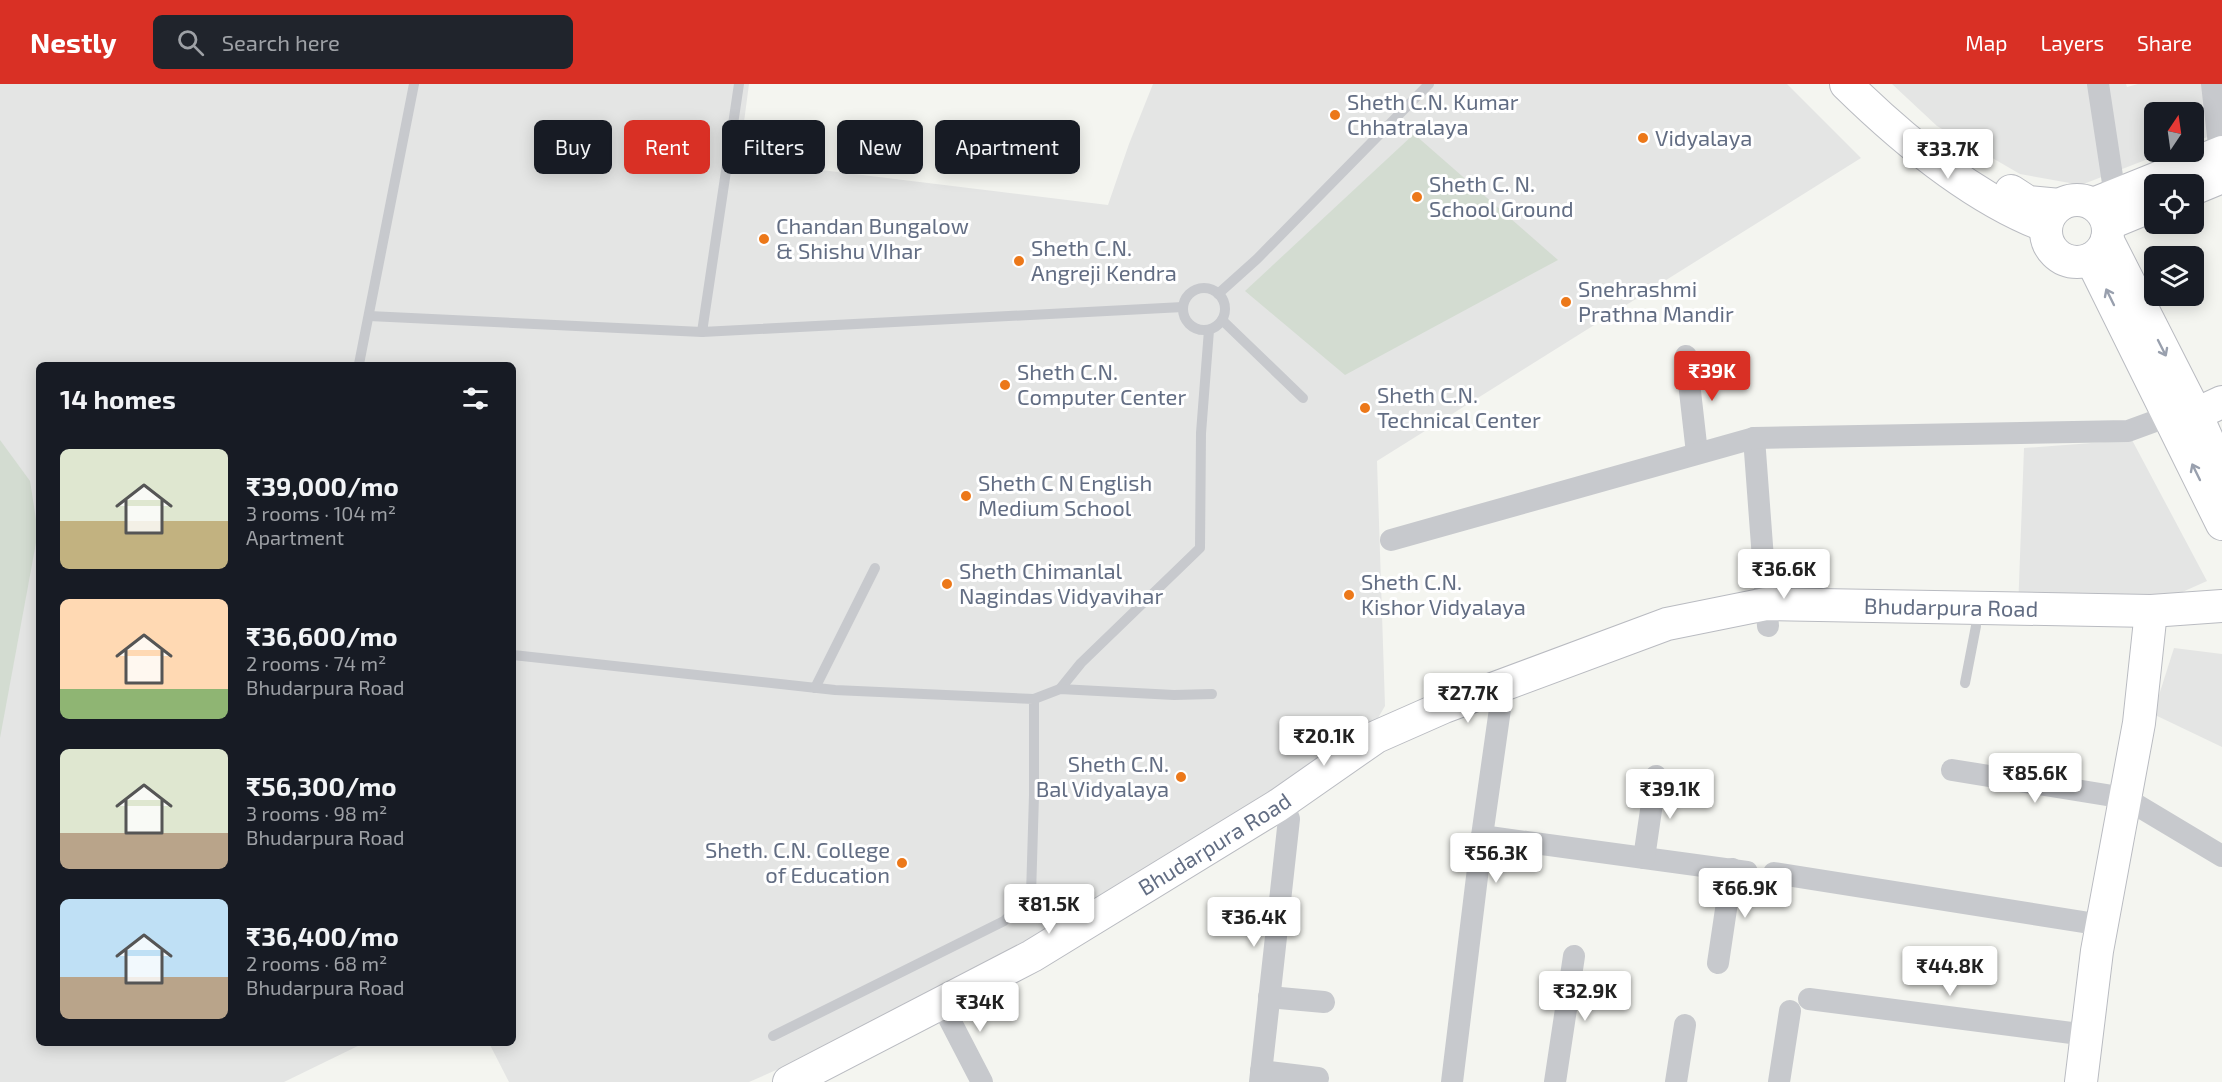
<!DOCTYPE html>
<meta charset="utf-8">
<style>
:root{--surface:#171b24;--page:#20242c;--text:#f1f3f6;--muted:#9ea1a6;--accent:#d93025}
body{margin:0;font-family:"Exo 2",sans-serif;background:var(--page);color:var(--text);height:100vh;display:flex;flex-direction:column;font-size:22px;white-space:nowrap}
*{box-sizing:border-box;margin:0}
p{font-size:20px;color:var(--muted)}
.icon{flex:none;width:33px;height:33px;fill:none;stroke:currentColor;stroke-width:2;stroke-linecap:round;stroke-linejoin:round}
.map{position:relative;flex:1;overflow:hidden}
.sheet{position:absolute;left:36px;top:278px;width:480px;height:684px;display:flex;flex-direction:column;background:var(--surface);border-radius:9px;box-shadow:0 3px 15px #0003}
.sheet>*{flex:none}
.guide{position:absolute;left:534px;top:36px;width:570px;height:54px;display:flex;gap:12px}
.needle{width:39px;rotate:13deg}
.fabs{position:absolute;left:2144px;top:18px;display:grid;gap:12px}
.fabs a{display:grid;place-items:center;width:60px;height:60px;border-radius:9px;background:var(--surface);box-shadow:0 3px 15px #0003;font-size:30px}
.price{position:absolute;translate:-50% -51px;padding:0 14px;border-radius:6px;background:#fff;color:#222;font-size:20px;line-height:39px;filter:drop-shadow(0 2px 3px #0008)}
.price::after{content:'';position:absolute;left:50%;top:36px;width:18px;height:14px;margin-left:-9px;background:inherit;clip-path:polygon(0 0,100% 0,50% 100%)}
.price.selected{background:var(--accent);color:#fff}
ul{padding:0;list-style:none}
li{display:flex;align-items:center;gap:18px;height:150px;padding:0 24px}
li span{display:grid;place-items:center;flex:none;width:168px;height:120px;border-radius:9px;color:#555}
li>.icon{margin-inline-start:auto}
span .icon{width:72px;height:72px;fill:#fffc;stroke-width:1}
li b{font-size:26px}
h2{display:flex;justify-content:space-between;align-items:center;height:72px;padding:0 24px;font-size:26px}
.chip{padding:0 21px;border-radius:9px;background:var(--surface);box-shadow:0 3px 15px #0003;font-size:21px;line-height:54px}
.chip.selected{background:var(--accent);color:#fff}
header{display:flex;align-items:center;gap:36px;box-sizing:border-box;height:84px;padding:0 30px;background:var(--accent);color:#fff}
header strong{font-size:28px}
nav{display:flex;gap:33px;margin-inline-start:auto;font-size:21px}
.search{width:420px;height:54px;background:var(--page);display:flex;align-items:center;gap:15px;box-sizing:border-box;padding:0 21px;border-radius:9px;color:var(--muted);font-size:22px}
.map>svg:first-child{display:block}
.built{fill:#e4e5e4}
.green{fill:#d3dcd1}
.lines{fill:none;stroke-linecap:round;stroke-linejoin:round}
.secondary-casing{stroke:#b9bbc1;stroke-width:34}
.lane{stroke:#c7c9cd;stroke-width:10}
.street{stroke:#c7c9cd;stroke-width:22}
.secondary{stroke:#fff;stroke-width:32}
.oneway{stroke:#99a0ae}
.poi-dot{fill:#ec7819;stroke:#fff;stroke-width:2}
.labels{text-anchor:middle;stroke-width:6;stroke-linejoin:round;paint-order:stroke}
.poi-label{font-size:22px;fill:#626d83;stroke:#fff;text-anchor:start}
.street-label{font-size:22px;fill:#626d83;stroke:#fff}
</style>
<header>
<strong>Nestly</strong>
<div class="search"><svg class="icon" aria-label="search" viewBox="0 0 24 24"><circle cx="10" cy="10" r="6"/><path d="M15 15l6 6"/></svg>Search here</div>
<nav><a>Map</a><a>Layers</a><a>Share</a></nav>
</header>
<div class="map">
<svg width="2222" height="998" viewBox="0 0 2222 998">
<rect width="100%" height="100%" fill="#f4f5f0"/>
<g class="built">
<polygon points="0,0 749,0 739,76 1108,121 1129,60 1153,0 1787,0 1861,74 1377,377 1385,622 1367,653 1109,817 840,958 749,998 509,998 489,959 513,958 513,280 39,280 39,958 364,959 284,998 0,998"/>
<polygon points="1892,0 2126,0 2127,3 2138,0 2222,0 2222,48 2193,58 2193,28 2154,28 2154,68 2166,68 2081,101 2020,90 1937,42"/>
<polygon points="2132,356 2207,497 2151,522 2018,526 2024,364"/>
<polygon points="2174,564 2222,570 2222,663 2153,630"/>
</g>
<g class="green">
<polygon points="1414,50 1558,176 1345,291 1245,207"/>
<polygon points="0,356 30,397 38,448 0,654"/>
</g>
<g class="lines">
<g class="secondary-casing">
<g id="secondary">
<path d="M1846 0C1901 54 1974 115 2046 142"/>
<polyline points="2193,105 2222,93"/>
<polyline points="2011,107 2028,118 2060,121"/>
<circle cx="2077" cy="147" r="31"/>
<polyline points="2093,120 2222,68"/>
<polyline points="2108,140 2154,121"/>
<polyline points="2107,155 2196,330 2222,388"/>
<polyline points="2091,175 2222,440"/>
<polyline points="2196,330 2222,318"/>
<path id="s1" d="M789 998 1032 872 1277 722 1376 653 1444 623 1667 540 1766 520 2151 527 2222 522"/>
<polyline points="2081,998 2097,867 2139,639 2151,527"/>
</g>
</g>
<g class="lane">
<polyline points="739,0 702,248 1183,223"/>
<circle cx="1204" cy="225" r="21"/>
<polyline points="1218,210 1257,175 1429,0"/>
<polyline points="369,232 702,248"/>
<polyline points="1222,236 1303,314"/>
<polyline points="359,280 414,0"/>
<polyline points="513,571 835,606 1034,615 1034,711 1031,811 1004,837 773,952"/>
<polyline points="1965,599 1976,542"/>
<polyline points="815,604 875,484"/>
<polyline points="1060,605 1081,579 1200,464 1201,349 1209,246"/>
<polyline points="1034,615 1060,605 1174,611 1212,610"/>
</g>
<g class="street">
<polyline points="2098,0 2115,112"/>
<polyline points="2212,0 2220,69"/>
<polyline points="1686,272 1697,369"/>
<polyline points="1754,354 1768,542"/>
<polyline points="1391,456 1754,354 2128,347 2169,332"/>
<polyline points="1952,686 2125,714 2222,772"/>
<polyline points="1482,752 1747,788"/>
<polyline points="1644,774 1656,692"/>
<polyline points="1774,789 2102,841"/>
<polyline points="1718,879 1732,785"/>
<polyline points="1269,913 1324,918"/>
<polyline points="1809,915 2087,951"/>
<polyline points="941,919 982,998"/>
<polyline points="1261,987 1318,994"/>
<polyline points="1260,998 1289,735 1283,718"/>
<polyline points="1452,998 1482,752 1501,618 1500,601"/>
<polyline points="1555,998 1574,872"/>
<polyline points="1676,998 1685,941"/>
<polyline points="1779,998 1790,927"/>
</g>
<use href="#secondary" class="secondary"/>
</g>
<defs><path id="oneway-shaft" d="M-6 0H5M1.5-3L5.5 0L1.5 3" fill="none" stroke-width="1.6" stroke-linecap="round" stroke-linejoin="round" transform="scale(1.5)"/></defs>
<g class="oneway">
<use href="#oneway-shaft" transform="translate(2110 213) rotate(-116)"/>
<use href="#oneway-shaft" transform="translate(2162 264) rotate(63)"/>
<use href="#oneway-shaft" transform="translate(2196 388) rotate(-116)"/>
</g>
<g class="poi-dot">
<circle cx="1335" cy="31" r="6"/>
<circle cx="1643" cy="54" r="6"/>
<circle cx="1417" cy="113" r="6"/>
<circle cx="764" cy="155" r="6"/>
<circle cx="1019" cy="177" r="6"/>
<circle cx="1566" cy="218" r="6"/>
<circle cx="1005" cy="301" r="6"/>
<circle cx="1365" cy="324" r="6"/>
<circle cx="966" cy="412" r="6"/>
<circle cx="947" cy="500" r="6"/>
<circle cx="1349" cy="511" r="6"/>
<circle cx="1181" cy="693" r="6"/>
<circle cx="902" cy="779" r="6"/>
</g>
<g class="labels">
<g class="poi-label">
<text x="1347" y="26">Sheth C.N. Kumar<tspan x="1347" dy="25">Chhatralaya</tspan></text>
<text x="1655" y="62">Vidyalaya</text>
<text x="1429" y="108">Sheth C. N.<tspan x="1429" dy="25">School Ground</tspan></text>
<text x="776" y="150">Chandan Bungalow<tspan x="776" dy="25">&amp; Shishu VIhar</tspan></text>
<text x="1031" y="172">Sheth C.N.<tspan x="1031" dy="25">Angreji Kendra</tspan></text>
<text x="1578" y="213">Snehrashmi<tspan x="1578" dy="25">Prathna Mandir</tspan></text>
<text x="1017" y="296">Sheth C.N.<tspan x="1017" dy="25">Computer Center</tspan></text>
<text x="1377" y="319">Sheth C.N.<tspan x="1377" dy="25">Technical Center</tspan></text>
<text x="978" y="407">Sheth C N English<tspan x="978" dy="25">Medium School</tspan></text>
<text x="959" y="495">Sheth Chimanlal<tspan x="959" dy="25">Nagindas Vidyavihar</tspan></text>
<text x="1361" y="506">Sheth C.N.<tspan x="1361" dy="25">Kishor Vidyalaya</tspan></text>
<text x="1169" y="688" text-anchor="end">Sheth C.N.<tspan x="1169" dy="25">Bal Vidyalaya</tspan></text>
<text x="890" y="774" text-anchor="end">Sheth. C.N. College<tspan x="890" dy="25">of Education</tspan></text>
</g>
<g class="street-label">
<text dy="8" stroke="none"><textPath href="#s1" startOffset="1280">Bhudarpura Road</textPath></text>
<text dy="8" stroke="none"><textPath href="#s1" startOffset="488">Bhudarpura Road</textPath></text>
</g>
</g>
</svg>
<div class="fabs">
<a><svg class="needle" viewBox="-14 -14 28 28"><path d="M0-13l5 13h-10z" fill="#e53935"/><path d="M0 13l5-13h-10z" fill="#9ea1a6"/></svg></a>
<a><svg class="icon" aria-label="locate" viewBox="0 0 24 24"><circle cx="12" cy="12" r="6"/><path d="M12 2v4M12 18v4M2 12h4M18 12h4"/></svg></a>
<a><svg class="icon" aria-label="layers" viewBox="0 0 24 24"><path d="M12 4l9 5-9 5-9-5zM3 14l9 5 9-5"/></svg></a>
</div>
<b class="price" style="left:1948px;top:96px">₹33.7K</b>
<b class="price selected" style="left:1712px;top:318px">₹39K</b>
<b class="price" style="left:1784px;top:516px">₹36.6K</b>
<b class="price" style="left:1468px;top:640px">₹27.7K</b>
<b class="price" style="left:1324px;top:683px">₹20.1K</b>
<b class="price" style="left:2035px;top:720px">₹85.6K</b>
<b class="price" style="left:1670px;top:736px">₹39.1K</b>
<b class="price" style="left:1496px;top:800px">₹56.3K</b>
<b class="price" style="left:1745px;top:835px">₹66.9K</b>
<b class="price" style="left:1049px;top:851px">₹81.5K</b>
<b class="price" style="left:1254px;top:864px">₹36.4K</b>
<b class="price" style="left:1950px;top:913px">₹44.8K</b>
<b class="price" style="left:1585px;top:938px">₹32.9K</b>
<b class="price" style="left:980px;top:949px">₹34K</b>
<div class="guide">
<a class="chip">Buy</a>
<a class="chip selected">Rent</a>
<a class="chip">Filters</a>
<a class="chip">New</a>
<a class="chip">Apartment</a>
</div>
<section class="sheet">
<h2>14 homes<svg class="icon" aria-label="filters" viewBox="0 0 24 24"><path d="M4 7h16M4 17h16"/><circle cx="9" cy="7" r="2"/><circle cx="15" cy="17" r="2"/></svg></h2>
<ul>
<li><span style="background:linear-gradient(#dfe7d0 60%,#c2b280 0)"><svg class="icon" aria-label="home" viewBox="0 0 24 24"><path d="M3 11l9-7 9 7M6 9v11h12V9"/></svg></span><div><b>₹39,000/mo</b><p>3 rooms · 104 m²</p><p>Apartment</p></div></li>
<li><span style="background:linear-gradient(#ffd9b3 75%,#8fb573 0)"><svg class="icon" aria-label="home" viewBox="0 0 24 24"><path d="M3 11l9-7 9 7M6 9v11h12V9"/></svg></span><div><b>₹36,600/mo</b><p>2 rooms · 74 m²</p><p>Bhudarpura Road</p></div></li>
<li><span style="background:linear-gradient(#dfe7d0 70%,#b9a48a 0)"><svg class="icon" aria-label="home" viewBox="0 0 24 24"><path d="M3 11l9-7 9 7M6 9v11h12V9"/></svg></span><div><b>₹56,300/mo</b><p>3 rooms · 98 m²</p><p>Bhudarpura Road</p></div></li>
<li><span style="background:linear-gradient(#bfe0f5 65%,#b9a48a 0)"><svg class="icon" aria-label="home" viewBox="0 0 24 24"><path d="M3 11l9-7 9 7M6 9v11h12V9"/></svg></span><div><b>₹36,400/mo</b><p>2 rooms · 68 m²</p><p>Bhudarpura Road</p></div></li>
</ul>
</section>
</div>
